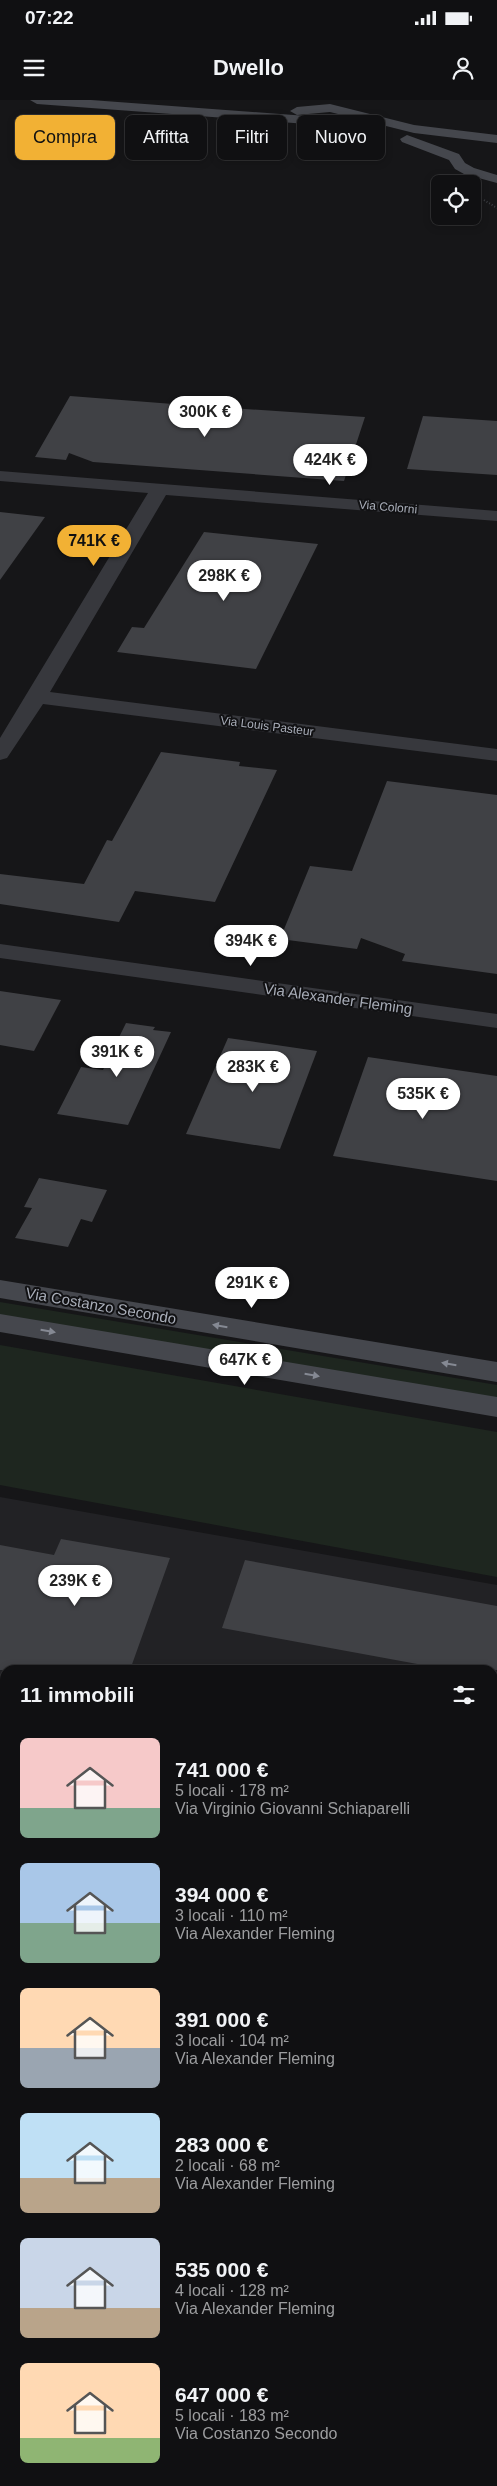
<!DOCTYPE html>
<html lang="it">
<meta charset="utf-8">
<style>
:root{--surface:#101012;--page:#19191b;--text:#f1f3f6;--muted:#9c9d9f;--line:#303032;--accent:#f2b134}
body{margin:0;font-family:Helvetica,sans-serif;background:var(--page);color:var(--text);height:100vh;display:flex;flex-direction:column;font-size:19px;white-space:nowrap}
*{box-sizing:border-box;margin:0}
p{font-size:16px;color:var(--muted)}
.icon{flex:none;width:28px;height:28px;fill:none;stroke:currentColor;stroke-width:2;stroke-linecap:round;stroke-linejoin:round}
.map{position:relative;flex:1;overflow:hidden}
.details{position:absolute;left:0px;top:1565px;width:498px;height:821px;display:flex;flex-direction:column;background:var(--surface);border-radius:15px 15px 0 0;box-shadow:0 2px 8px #0003,0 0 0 1px var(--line)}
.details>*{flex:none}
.hud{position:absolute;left:15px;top:15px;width:468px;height:45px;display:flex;gap:10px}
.controls{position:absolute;left:431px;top:75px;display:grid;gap:10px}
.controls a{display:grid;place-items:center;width:50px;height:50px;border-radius:8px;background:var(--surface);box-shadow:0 2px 8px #0003,0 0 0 1px var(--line);font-size:25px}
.price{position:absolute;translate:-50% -42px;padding:0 11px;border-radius:18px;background:#fff;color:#222;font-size:16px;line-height:32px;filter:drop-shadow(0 1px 2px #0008)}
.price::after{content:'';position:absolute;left:50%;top:30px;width:15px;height:11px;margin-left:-8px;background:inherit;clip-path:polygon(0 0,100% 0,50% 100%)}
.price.active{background:var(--accent);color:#111}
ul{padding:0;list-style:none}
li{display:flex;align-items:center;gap:15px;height:125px;padding:0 20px}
li span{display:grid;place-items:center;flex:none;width:140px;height:100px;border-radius:8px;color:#555}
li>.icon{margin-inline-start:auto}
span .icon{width:60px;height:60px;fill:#fffc;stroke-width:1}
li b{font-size:21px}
h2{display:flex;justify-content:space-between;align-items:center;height:60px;padding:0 20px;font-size:21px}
.pill{padding:0 18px;border-radius:8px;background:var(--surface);box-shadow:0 2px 8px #0003,0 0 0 1px var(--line);font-size:18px;line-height:45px}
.pill.active{background:var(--accent);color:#111}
.status{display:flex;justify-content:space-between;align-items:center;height:35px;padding:0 25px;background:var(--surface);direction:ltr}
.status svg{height:14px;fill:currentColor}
header{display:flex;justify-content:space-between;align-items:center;height:65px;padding:0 20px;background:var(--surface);font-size:22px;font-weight:600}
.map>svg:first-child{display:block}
.built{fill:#222225;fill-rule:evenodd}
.green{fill:#1e261f}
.building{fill:#404145}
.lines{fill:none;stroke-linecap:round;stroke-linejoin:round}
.path{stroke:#3d3f44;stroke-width:2;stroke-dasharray:1 2;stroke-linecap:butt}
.street{fill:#37383d;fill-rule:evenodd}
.secondary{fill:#45474d;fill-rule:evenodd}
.oneway{fill:#858993}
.labels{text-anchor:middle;stroke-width:4;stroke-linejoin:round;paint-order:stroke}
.far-street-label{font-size:12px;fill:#a8adb8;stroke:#111113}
.street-label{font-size:15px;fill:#a8adb8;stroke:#111113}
</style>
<div class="status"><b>07:22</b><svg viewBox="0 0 49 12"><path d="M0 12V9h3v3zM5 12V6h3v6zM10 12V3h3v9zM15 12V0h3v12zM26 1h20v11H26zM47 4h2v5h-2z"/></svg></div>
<header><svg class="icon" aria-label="menu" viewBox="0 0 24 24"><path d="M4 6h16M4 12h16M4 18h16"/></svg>Dwello<svg class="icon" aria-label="person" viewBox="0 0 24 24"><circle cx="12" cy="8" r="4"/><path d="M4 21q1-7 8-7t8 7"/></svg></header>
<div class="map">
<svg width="497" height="2386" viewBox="0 0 497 2386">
<rect width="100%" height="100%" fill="#161618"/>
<path class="built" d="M0 1397 497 1485V2386H0ZM5 1570H492V2381H5Z"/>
<g class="green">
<polygon points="0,1202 497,1285 497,1298 0,1215"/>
<polygon points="0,1245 497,1332 497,1477 0,1385"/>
</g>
<g class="building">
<polygon points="70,296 186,305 365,317 344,381 93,362 69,353 66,360 35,357"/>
<polygon points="423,316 497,321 497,375 407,369"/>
<polygon points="0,412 45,417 0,480"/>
<polygon points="204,432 318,444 256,569 117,552 132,527 144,528"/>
<polygon points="161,652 240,662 239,666 277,670 215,802 135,791 119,822 0,804 0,774 84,784 107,740 112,741"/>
<polygon points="387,681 497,695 497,874 402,861 405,854 361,838 357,849 280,839 310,766 352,771"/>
<polygon points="0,891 61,900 34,951 0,945"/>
<polygon points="126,923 155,927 153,930 171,932 128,1025 57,1014 81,967 103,970"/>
<polygon points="228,938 317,951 280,1049 186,1034"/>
<polygon points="368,957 497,976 497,1081 333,1056"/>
<polygon points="39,1078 107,1090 92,1122 81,1119 68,1147 15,1138 32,1108 24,1107"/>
<polygon points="61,1439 170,1458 130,1570 0,1570 0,1445 54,1455"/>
<polygon points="245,1460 497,1506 497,1570 450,1570 222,1528"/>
</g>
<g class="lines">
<polyline class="path" points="484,100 497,108"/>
<g class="street">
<polygon points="0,371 497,411 497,421 166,395 50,592 497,649 497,661 43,604 7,658 0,660 0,638 148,393 0,381"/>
<polygon points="0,844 497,914 497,928 0,858"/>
</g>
<g class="secondary">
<polygon points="30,0 91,0 320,17 327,21 320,25 37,4"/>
<polygon points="330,4 414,25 497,35 497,43 414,33 330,12 297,15 290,11 297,7"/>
<polygon points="407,35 459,54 465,63 474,68 497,75 497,83 464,74 455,69 449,60 402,42 400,39"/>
<polygon points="0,1180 497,1262 497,1282 0,1198"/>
<polygon points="0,1214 497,1297 497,1317 0,1232"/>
</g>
</g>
<defs><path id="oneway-solid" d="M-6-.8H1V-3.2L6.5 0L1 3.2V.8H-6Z" transform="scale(1.25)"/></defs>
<g class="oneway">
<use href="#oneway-solid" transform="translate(220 1226) rotate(-170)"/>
<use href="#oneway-solid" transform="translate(48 1231) rotate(10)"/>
<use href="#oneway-solid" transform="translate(449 1264) rotate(-170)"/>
<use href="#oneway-solid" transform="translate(312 1275) rotate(10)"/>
</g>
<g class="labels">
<g class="far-street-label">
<text transform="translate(388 407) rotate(5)" y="4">Via Colorni</text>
<text transform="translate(267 626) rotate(7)" y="4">Via Louis Pasteur</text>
</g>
<g class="street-label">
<text transform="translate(338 899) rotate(8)" y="5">Via Alexander Fleming</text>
<text transform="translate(101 1206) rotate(10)" y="5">Via Costanzo Secondo</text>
</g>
</g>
</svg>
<div class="controls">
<a><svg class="icon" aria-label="locate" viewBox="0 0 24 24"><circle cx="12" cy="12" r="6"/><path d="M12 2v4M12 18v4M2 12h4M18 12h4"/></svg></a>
</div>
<b class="price" style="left:205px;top:338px">300K €</b>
<b class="price" style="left:330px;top:386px">424K €</b>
<b class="price active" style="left:94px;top:467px">741K €</b>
<b class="price" style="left:224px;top:502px">298K €</b>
<b class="price" style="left:251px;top:867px">394K €</b>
<b class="price" style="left:117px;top:978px">391K €</b>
<b class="price" style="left:253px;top:993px">283K €</b>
<b class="price" style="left:423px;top:1020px">535K €</b>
<b class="price" style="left:252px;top:1209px">291K €</b>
<b class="price" style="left:245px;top:1286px">647K €</b>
<b class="price" style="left:75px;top:1507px">239K €</b>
<div class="hud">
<a class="pill active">Compra</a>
<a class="pill">Affitta</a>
<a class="pill">Filtri</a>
<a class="pill">Nuovo</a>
</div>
<section class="details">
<h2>11 immobili<svg class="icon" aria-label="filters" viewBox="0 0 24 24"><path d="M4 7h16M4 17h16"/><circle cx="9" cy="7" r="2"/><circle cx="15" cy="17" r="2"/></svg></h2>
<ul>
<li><span style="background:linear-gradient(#f6c9c9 70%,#7fa58c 0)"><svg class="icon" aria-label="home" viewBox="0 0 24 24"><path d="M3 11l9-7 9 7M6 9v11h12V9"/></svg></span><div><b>741 000 €</b><p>5 locali · 178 m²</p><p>Via Virginio Giovanni Schiaparelli</p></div></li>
<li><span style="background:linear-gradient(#a9c7e8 60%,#7fa58c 0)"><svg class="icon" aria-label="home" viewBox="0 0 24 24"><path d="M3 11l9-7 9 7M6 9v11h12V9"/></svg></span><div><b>394 000 €</b><p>3 locali · 110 m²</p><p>Via Alexander Fleming</p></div></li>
<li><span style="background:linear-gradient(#ffd9b3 60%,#9aa5b1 0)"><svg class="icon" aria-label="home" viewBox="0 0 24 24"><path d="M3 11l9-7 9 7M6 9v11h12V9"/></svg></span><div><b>391 000 €</b><p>3 locali · 104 m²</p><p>Via Alexander Fleming</p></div></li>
<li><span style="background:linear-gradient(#bfe0f5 65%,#b9a48a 0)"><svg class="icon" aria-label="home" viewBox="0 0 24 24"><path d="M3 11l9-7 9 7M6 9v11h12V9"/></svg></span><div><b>283 000 €</b><p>2 locali · 68 m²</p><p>Via Alexander Fleming</p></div></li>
<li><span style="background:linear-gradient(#c9d6e8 70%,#b9a48a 0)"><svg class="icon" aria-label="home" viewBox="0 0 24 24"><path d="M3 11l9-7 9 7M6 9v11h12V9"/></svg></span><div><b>535 000 €</b><p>4 locali · 128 m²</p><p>Via Alexander Fleming</p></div></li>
<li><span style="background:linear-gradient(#ffd9b3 75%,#8fb573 0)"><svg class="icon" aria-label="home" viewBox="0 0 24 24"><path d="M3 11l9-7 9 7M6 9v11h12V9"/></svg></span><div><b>647 000 €</b><p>5 locali · 183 m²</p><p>Via Costanzo Secondo</p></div></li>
</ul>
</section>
</div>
